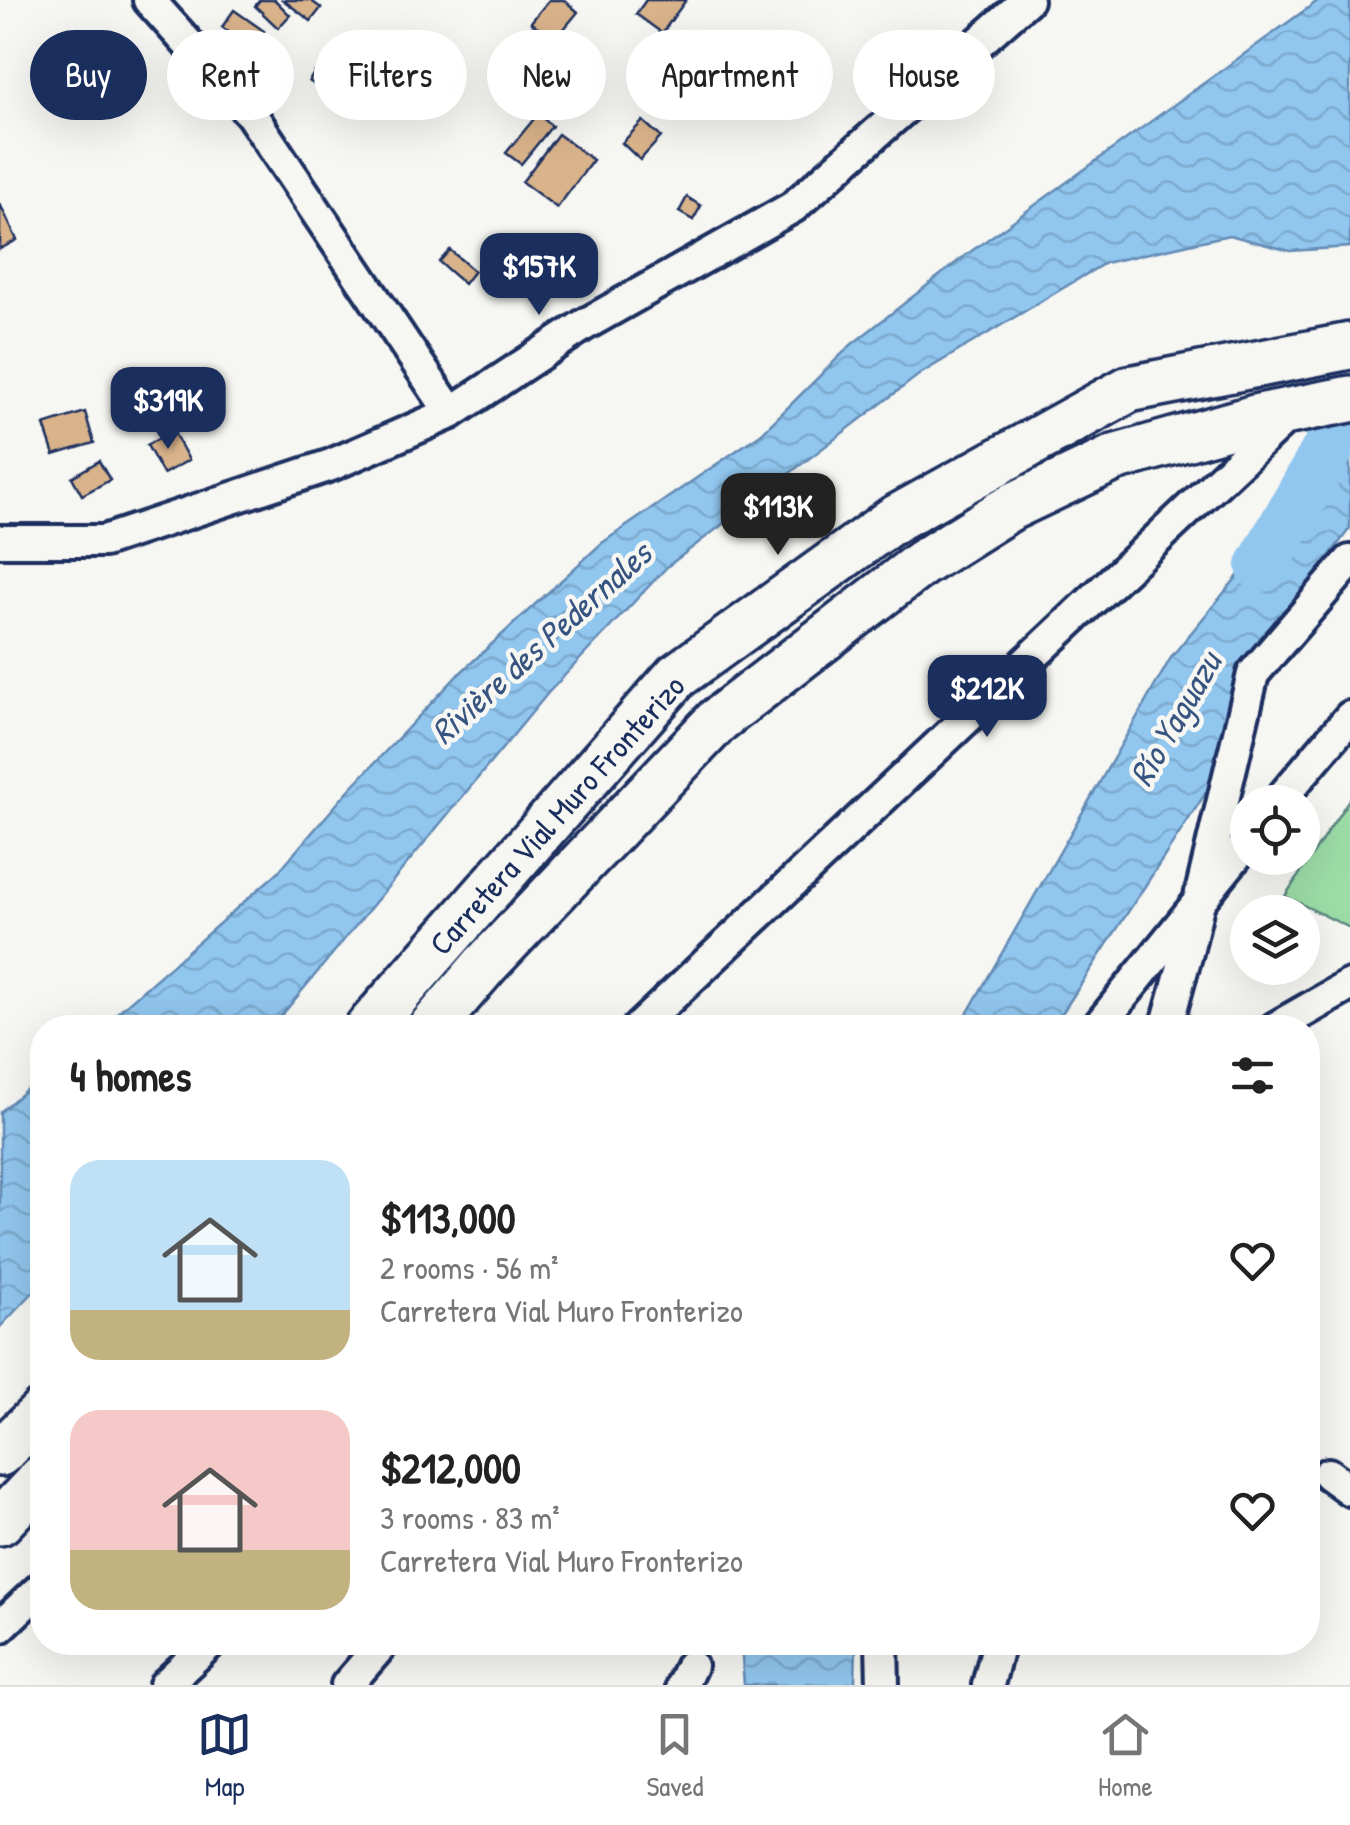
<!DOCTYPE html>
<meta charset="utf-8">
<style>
:root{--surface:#fff;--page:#f6f6f6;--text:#222;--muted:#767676;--line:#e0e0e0;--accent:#1b2f5e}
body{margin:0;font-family:"Patrick Hand",sans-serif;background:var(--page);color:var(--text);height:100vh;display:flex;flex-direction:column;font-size:38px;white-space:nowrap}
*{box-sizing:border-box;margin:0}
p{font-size:32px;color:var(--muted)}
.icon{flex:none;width:55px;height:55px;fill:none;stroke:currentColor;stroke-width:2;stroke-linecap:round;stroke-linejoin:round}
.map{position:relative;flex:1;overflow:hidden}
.side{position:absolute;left:30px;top:1015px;width:1290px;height:640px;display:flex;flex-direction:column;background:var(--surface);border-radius:40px;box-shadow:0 10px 40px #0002}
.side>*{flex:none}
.hud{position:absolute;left:30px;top:30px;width:1290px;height:90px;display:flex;gap:20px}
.fabs{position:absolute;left:1230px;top:785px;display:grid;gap:20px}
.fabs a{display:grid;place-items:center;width:90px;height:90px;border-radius:50%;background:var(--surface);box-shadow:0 10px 40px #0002;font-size:50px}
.price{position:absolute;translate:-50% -85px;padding:0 22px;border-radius:20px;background:var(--accent);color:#fff;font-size:32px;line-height:65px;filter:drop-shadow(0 2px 5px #0008)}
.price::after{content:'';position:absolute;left:50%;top:60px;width:30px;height:22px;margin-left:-15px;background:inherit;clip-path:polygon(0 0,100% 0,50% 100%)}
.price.active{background:#222;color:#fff}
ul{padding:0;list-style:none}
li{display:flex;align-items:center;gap:30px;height:250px;padding:0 40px}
li span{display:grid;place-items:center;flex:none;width:280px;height:200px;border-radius:30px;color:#555}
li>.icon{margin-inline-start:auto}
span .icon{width:120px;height:120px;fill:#fffc;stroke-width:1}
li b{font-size:42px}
h2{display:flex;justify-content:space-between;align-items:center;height:120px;padding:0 40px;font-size:42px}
.tag{padding:0 35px;border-radius:45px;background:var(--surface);box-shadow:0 10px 40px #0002;font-size:35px;line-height:90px}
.tag.active{background:var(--accent);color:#fff}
.dock{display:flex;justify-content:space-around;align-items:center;height:140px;border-top:2px solid var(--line);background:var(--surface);font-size:28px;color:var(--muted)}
.dock a{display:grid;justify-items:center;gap:5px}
.dock .active{color:var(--accent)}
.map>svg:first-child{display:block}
.garden{fill:#9cdda7;stroke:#5c8682;stroke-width:2.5}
.water{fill:url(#water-waves);stroke:#628ab4;stroke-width:2.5}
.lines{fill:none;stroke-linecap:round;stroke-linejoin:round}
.river{stroke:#91c6ee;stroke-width:52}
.building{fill:#d9b38a;stroke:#1b2f5e;stroke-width:2.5}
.street-casing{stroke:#1b2f5e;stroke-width:38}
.secondary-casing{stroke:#1b2f5e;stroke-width:52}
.street{stroke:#f6f6f2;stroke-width:30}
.secondary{stroke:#f6f6f2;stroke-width:45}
.labels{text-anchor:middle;stroke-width:9;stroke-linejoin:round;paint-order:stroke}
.street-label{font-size:32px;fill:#1b2f5e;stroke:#f6f6f2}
.water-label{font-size:35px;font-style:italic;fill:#385582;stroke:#f6f6f2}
</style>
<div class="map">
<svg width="1350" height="1685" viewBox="0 0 1350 1685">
<defs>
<pattern id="water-waves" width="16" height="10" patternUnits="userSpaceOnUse" patternTransform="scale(2.5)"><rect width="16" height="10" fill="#91c6ee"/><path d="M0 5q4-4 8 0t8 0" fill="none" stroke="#7caace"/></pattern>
</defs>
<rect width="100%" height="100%" fill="#f6f6f2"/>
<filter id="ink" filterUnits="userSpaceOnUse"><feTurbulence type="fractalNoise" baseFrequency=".01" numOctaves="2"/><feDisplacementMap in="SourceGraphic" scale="20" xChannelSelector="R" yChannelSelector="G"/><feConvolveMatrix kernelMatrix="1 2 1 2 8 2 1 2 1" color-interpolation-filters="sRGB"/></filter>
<g filter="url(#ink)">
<polygon class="garden" points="1350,798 1350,928 1285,896"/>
<g class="water">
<polygon points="1319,0 1350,0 1350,247 1290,251 1229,235 1105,263 920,374 668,566 548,693 272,1027 101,1027 277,873 348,791 458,675 602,543 762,433 851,345 966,255"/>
<polygon points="1350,429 1350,528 1262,647 1224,765 1053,1027 959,1028 1172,656 1322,474"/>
<polygon points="42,1076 42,1283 0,1327 0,1112"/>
<polygon points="741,1643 856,1643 855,1685 744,1685"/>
</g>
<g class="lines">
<polyline class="river" points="1262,566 1350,410"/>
</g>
<g class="building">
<polygon points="260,0 275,0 290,15 278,28 255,6"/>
<polygon points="283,0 310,0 321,8 311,21"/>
<polygon points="549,0 564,0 578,12 554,41 531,22"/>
<polygon points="646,0 686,0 662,33 636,14"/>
<polygon points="234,10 264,31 252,49 222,27"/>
<polygon points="532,27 559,52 543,68 516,43"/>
<polygon points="799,54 822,77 797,103 774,80"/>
<polygon points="321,62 343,76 331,95 309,81"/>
<polygon points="538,114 552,126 521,164 506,153"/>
<polygon points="643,121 661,137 640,160 622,143"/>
<polygon points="558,134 593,160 557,208 522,182"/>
<polygon points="687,197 701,206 693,220 679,212"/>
<polygon points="0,204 17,240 0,249"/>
<polygon points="450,250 474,271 464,284 439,262"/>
<polygon points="85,412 94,443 54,455 44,425"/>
<polygon points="173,431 189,460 163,474 147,445"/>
<polygon points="99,461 110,480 82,495 72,477"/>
</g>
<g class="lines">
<g class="street-casing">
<g id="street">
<polyline points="149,0 251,114 451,413"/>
<polyline points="0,541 104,541 331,465 451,413 584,325 793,207 1027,0"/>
<polyline points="1278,802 1350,717"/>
<polyline points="638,1028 1291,413"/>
<polyline points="1097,1028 1248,841"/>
<polyline points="1166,1028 1187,952 1253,674 1350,561"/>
<polyline points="1275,1028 1350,985"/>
<polyline points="1328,1474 1350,1490"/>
<polyline points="0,1627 42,1587"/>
<polyline points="882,1642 883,1685"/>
<polyline points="165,1685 211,1642"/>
<polyline points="347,1685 384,1642"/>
<polyline points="682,1685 691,1666"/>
<polyline points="988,1685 999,1642"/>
</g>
</g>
<g class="secondary-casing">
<g id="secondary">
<polyline points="368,1028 677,676 893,520 1129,389 1350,346"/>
<polyline points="431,1028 485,965 718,720 922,563 1011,507 1114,458 1259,417 1350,399"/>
<polyline points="0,1453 42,1412"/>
<polyline points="0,1522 42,1478"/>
</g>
</g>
<use href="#street" class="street"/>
<use href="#secondary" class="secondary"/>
</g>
</g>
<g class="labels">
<g class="street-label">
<text transform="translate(557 815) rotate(-48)" y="11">Carretera Vial Muro Fronterizo</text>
</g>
<g class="water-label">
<text transform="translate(541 643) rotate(-42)" y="12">Rivière des Pedernales</text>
<text transform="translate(1175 719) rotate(-60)" y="12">Río Yaguazu</text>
</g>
</g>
</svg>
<div class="fabs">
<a><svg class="icon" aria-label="locate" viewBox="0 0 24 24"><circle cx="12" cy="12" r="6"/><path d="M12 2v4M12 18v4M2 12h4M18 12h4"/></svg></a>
<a><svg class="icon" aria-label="layers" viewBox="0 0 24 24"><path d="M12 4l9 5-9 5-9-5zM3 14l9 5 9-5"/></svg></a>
</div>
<b class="price" style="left:539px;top:318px">$157K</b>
<b class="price" style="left:168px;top:452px">$319K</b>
<b class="price active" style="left:778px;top:558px">$113K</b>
<b class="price" style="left:987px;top:740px">$212K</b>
<div class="hud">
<a class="tag active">Buy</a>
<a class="tag">Rent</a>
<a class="tag">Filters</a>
<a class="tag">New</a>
<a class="tag">Apartment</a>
<a class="tag">House</a>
</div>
<section class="side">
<h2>4 homes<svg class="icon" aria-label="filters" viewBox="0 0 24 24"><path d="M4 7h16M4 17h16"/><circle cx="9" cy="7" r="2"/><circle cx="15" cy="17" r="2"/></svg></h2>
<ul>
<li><span style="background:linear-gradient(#bfe0f5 75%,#c2b280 0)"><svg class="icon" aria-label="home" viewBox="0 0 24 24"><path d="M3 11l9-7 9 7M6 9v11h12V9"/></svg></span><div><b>$113,000</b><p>2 rooms · 56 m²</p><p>Carretera Vial Muro Fronterizo</p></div><svg class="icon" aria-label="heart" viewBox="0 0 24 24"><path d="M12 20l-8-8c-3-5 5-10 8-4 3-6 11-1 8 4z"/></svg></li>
<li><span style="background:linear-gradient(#f6c9c9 70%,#c2b280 0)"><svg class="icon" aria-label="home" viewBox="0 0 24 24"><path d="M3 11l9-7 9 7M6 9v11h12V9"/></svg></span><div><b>$212,000</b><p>3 rooms · 83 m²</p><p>Carretera Vial Muro Fronterizo</p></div><svg class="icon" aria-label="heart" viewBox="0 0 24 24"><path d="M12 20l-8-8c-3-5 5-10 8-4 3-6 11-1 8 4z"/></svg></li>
</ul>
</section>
</div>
<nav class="dock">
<a class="active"><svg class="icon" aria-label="map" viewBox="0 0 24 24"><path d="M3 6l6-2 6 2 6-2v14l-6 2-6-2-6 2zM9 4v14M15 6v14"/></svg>Map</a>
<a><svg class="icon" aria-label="saved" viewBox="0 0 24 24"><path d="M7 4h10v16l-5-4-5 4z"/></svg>Saved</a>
<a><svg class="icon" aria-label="home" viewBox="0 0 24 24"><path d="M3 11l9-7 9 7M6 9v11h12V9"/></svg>Home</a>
</nav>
